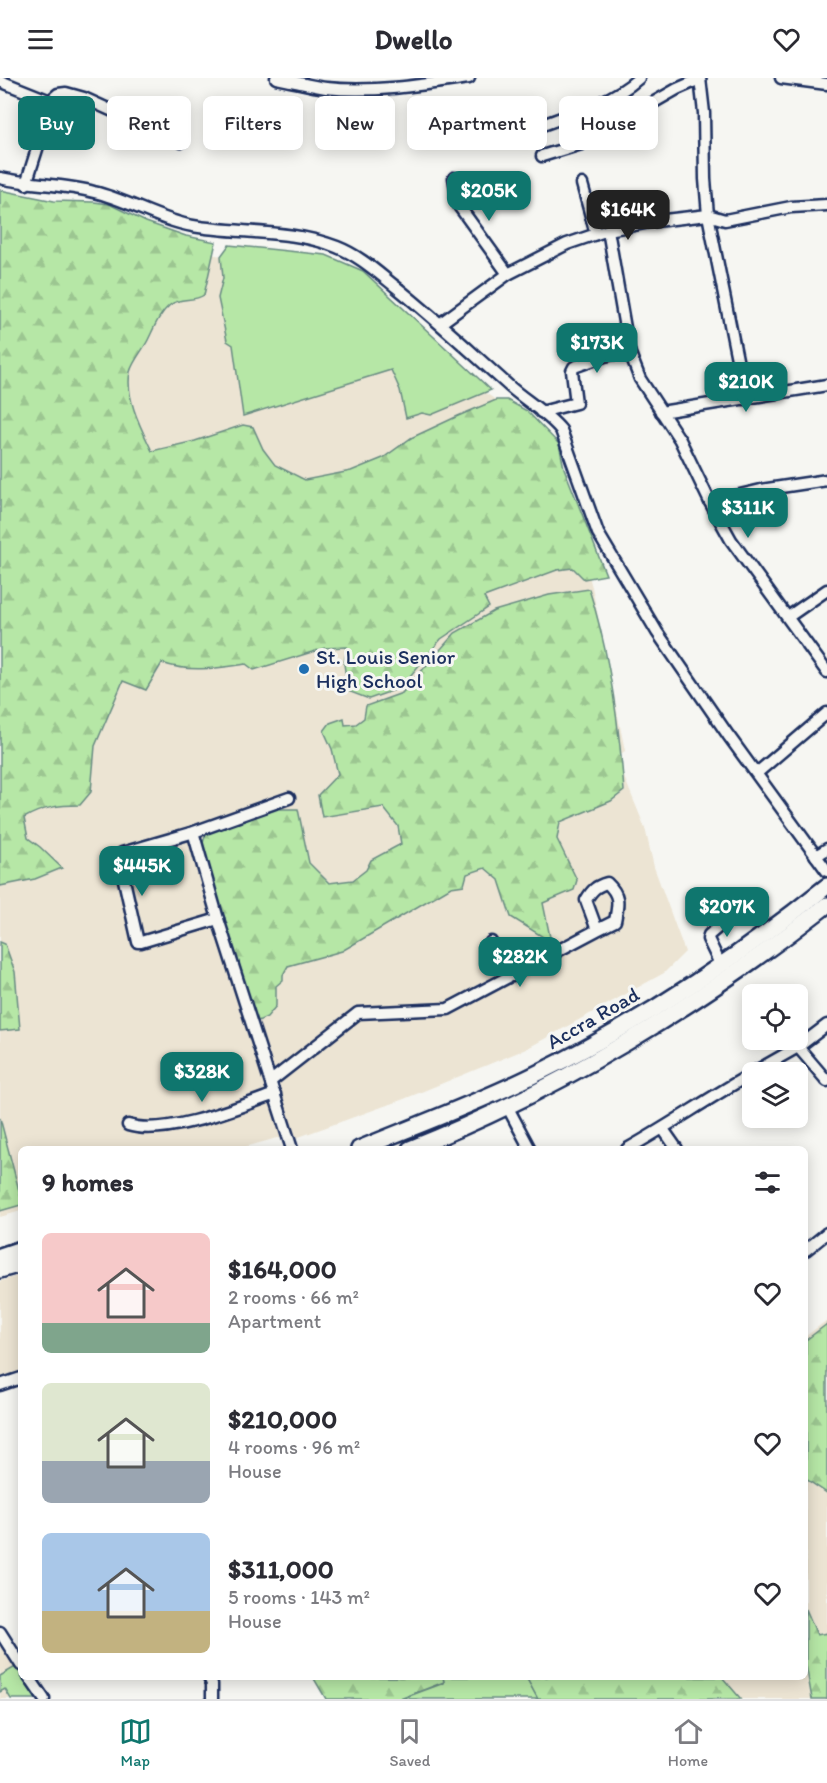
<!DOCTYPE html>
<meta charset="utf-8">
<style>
:root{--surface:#fff;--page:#f2f2f3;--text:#2b2b33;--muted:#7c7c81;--line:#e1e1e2;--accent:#0f766e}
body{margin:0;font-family:Itim,sans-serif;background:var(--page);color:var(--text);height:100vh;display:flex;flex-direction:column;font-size:22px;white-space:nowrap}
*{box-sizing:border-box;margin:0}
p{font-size:20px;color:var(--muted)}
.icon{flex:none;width:33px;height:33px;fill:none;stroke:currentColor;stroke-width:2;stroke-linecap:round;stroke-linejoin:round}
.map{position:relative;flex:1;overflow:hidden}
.drawer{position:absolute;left:18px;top:1068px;width:790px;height:534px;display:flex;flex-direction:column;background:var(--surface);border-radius:9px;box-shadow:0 3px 15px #0003}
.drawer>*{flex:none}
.top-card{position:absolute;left:18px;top:18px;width:792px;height:54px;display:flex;gap:12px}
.tools{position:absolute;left:742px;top:906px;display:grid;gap:12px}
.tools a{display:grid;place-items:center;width:66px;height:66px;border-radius:9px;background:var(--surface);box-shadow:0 3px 15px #0003;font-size:30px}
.price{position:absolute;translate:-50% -51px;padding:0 14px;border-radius:12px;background:var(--accent);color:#fff;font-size:20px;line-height:39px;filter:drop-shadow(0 2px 3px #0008)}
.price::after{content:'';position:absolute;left:50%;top:36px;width:18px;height:14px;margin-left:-9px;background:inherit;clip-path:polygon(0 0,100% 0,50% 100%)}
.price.selected{background:#222;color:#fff}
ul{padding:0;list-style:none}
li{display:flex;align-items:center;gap:18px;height:150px;padding:0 24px}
li span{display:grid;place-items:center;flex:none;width:168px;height:120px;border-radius:9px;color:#555}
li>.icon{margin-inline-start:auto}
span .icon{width:72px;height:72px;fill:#fffc;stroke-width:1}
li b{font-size:26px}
h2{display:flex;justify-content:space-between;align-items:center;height:72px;padding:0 24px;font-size:26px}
.pill{padding:0 21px;border-radius:9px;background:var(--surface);box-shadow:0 3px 15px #0003;font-size:21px;line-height:54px}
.pill.selected{background:var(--accent);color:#fff}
header{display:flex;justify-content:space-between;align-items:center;height:78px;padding:0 24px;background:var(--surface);font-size:27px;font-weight:700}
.dock{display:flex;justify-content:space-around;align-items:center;height:84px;border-top:2px solid var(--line);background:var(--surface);font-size:16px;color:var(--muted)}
.dock a{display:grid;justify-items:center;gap:3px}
.dock .selected{color:var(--accent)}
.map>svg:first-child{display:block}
.built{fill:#ece4d3}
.green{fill:#b6e7a6;stroke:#688b82;stroke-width:1.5}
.forest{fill:url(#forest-firs);stroke:#688b82;stroke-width:1.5}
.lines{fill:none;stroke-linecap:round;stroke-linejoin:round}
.minor-casing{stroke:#1b2f5e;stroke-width:15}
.highway-casing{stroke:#1b2f5e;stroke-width:20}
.minor{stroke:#f6f6f2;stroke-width:10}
.highway{stroke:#f6f6f2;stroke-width:15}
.poi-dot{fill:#1f6fb2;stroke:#f6f6f2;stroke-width:2}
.labels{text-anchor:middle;stroke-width:6;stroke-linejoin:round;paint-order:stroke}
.poi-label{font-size:21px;fill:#1b2f5e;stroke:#f6f6f2;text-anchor:start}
.street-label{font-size:21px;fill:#1b2f5e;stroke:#f6f6f2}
</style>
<header><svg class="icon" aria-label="menu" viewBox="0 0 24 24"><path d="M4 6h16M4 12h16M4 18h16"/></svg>Dwello<svg class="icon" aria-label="heart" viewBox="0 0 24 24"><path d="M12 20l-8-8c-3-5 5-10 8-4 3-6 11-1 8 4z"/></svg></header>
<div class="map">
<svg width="827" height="1621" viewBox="0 0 827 1621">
<defs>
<pattern id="forest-firs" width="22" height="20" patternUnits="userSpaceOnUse" patternTransform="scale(1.5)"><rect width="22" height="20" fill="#b6e7a6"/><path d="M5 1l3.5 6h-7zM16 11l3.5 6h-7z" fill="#9cc691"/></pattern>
</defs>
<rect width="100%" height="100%" fill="#f6f6f2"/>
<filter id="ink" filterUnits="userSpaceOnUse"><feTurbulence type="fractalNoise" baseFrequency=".0167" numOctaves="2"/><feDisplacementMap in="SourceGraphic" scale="12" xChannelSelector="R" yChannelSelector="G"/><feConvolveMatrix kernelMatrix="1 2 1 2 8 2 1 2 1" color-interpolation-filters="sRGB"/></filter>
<g filter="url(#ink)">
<g class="built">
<polygon points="0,123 99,142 216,177 339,197 487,316 511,332 561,394 592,509 625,673 616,679 645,750 654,789 685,874 664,895 526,971 404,1021 293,1061 277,1060 238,1071 21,1071 21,1133 0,1139"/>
<polygon points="21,1197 21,1297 0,1304 0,1203"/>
<polygon points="827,1242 827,1621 327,1621 356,1599 806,1599 806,1258"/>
<polygon points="0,1564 21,1594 21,1599 24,1599 36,1621 0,1621"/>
</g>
<g class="green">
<polygon points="229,167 326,177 363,193 491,312 431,337 422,335 406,340 400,312 391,292 243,338 233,267 227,263 218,220 223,200 221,178"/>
<polygon points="17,1588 21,1599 24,1599 37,1621 11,1621 5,1611 0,1614 0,1598"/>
<polygon points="443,1599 526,1599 538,1621 401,1621 444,1605"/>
</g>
<g class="forest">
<path d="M0 112 54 123 94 124 109 126 146 144 186 158 216 164 204 217C194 224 180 219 170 227 159 236 154 250 148 262 143 272 133 283 130 294 125 320 141 350 152 373L195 363 243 347 253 349 263 371 275 387 305 402 351 393 383 380 411 360 458 338 496 322H507L527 333 559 366 564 390 606 497 584 501 573 490 557 492 484 519 489 529 441 561 400 610 369 621 348 613 344 586 347 569 325 570 254 592 246 586C218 590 189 595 162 585L146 612 123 603 95 668 91 714 80 727C59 727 43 729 24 740L28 760 40 769 62 790 35 801 0 808Z"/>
<path d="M589 511C610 576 619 645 624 713L611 723 560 744 557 761 577 802 574 812 543 825 551 864 511 839 499 802 485 790 467 796 464 807 451 809 342 873 288 888 283 897V902L276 908V928L267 939 256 944 201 771 206 755 267 731H298L309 785 329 805 353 802 366 792 371 782 401 766 398 748 383 729 322 739 318 717 338 696 332 671 324 653 330 645 344 640 345 647 356 646 364 640 366 628 402 615 455 555 494 533 549 517Z"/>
<polygon points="0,864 5,866 15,894 20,951 0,953"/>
<polygon points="0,1040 21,1120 21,1127 0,1133"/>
<polygon points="827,1246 827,1415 806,1401 806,1262"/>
<polygon points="806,1531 817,1557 827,1555 827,1621 812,1621 806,1587"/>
<polygon points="313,1599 443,1599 444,1604 400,1621 326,1621"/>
<polygon points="526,1599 722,1599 741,1621 538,1621"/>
</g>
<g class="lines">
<g class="minor-casing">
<g id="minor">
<path d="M276 0C293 3 310 8 326 10 373 15 423 7 469 0"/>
<polyline points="700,0 704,35 705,101 708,137 745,321"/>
<polyline points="781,0 827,6"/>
<polyline points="0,3 50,23"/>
<path d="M542 47C575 35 612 24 639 0"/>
<polyline points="542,78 581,66 677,11 700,1"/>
<path d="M0 100C31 107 64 106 94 114 128 122 159 142 193 148 240 156 292 151 337 169 360 178 377 194 396 209 436 241 472 275 509 308 526 323 547 335 561 352L598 455 657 554 728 657 827 793"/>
<polyline points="454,100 459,128 508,196"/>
<polyline points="26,106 51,27 50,23 58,16 66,15 84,20 181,64"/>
<polyline points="582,106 596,156"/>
<polyline points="608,152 629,273 640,301 680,362 710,424 731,462 827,594"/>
<polyline points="441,245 508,196 567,166 608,152 656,143 708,137 725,142 791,129 827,127"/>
<polyline points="541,334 576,325 572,293 574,289 605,278 629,273"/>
<polyline points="661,334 827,307"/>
<polyline points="710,424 761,412 827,402"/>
<polyline points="788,539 827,512"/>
<polyline points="757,695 827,635"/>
<polyline points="191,755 194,757 218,841 292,1071"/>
<polyline points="816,778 827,771"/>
<polyline points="218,841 141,864 138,864 119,780 122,775 191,755 289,720"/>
<polyline points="491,864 506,892 513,898"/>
<polyline points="721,888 708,861 709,857 736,834"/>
<polyline points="798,969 827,1003"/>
<polyline points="754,994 798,969 827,947"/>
<path d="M271 1003 358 935 448 931 597 852 615 843C618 826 621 818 607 805 596 808 592 812 586 822L597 852"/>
<polyline points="507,1028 530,1071"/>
<path d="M128 1047C165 1059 239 1029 275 1016"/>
<polyline points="663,1051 677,1071"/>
<path d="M627 1071C670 1047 710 1019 753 995"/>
<polyline points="806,1172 827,1155"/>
<polyline points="0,1307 21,1300"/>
<polyline points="0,1554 21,1587"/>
<polyline points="29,1599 44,1621"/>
<polyline points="209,1599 212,1606 212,1621"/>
</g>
</g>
<g class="highway-casing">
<g id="highway">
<path d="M359 1071C417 1047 475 1026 532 998 637 947 736 881 827 808"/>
<path d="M410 1071C558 1013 702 925 827 827"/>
<polyline points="0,1178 21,1171"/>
<polyline points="0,1192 21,1186"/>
</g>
</g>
<use href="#minor" class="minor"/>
<use href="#highway" class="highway"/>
</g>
</g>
<circle class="poi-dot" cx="304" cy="591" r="6"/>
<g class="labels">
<g class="poi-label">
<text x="316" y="586">St. Louis Senior<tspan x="316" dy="24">High School</tspan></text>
</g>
<g class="street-label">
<text transform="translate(593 940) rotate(-30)" y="7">Accra Road</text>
</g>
</g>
</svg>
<div class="tools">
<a><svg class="icon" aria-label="locate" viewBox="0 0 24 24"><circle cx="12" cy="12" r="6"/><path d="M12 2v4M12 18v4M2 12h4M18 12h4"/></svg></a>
<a><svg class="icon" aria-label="layers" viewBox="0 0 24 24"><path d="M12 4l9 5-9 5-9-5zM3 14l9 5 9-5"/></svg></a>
</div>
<b class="price" style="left:489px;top:144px">$205K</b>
<b class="price selected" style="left:628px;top:163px">$164K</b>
<b class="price" style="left:597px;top:296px">$173K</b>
<b class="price" style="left:746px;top:335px">$210K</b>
<b class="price" style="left:748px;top:461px">$311K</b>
<b class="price" style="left:142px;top:819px">$445K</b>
<b class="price" style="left:727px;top:860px">$207K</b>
<b class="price" style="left:520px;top:910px">$282K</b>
<b class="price" style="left:202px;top:1025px">$328K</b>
<div class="top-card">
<a class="pill selected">Buy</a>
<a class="pill">Rent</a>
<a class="pill">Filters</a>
<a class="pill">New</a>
<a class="pill">Apartment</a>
<a class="pill">House</a>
</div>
<section class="drawer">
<h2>9 homes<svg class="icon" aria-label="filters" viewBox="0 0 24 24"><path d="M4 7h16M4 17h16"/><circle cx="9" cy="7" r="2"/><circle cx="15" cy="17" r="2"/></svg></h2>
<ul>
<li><span style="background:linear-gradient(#f6c9c9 75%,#7fa58c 0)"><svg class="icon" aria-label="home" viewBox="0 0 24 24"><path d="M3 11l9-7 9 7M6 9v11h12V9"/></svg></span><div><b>$164,000</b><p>2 rooms · 66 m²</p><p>Apartment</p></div><svg class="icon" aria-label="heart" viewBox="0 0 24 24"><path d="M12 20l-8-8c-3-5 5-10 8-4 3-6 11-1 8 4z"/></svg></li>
<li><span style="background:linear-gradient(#dfe7d0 65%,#9aa5b1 0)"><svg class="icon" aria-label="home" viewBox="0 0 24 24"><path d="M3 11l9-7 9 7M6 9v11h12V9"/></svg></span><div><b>$210,000</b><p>4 rooms · 96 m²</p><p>House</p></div><svg class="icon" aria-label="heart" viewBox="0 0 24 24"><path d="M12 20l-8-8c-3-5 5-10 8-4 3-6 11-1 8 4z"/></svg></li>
<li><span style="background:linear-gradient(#a9c7e8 65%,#c2b280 0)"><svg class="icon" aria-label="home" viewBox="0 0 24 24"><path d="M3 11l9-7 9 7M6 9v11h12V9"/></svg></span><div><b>$311,000</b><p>5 rooms · 143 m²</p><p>House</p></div><svg class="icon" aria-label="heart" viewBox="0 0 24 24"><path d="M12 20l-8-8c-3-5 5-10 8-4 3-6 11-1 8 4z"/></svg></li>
</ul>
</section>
</div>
<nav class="dock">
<a class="selected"><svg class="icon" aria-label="map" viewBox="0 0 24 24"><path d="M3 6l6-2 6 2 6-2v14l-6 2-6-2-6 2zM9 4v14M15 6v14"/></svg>Map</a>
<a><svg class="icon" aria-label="saved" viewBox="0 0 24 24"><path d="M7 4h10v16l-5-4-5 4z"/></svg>Saved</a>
<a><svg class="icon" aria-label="home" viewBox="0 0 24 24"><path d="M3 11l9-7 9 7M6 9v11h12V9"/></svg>Home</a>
</nav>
